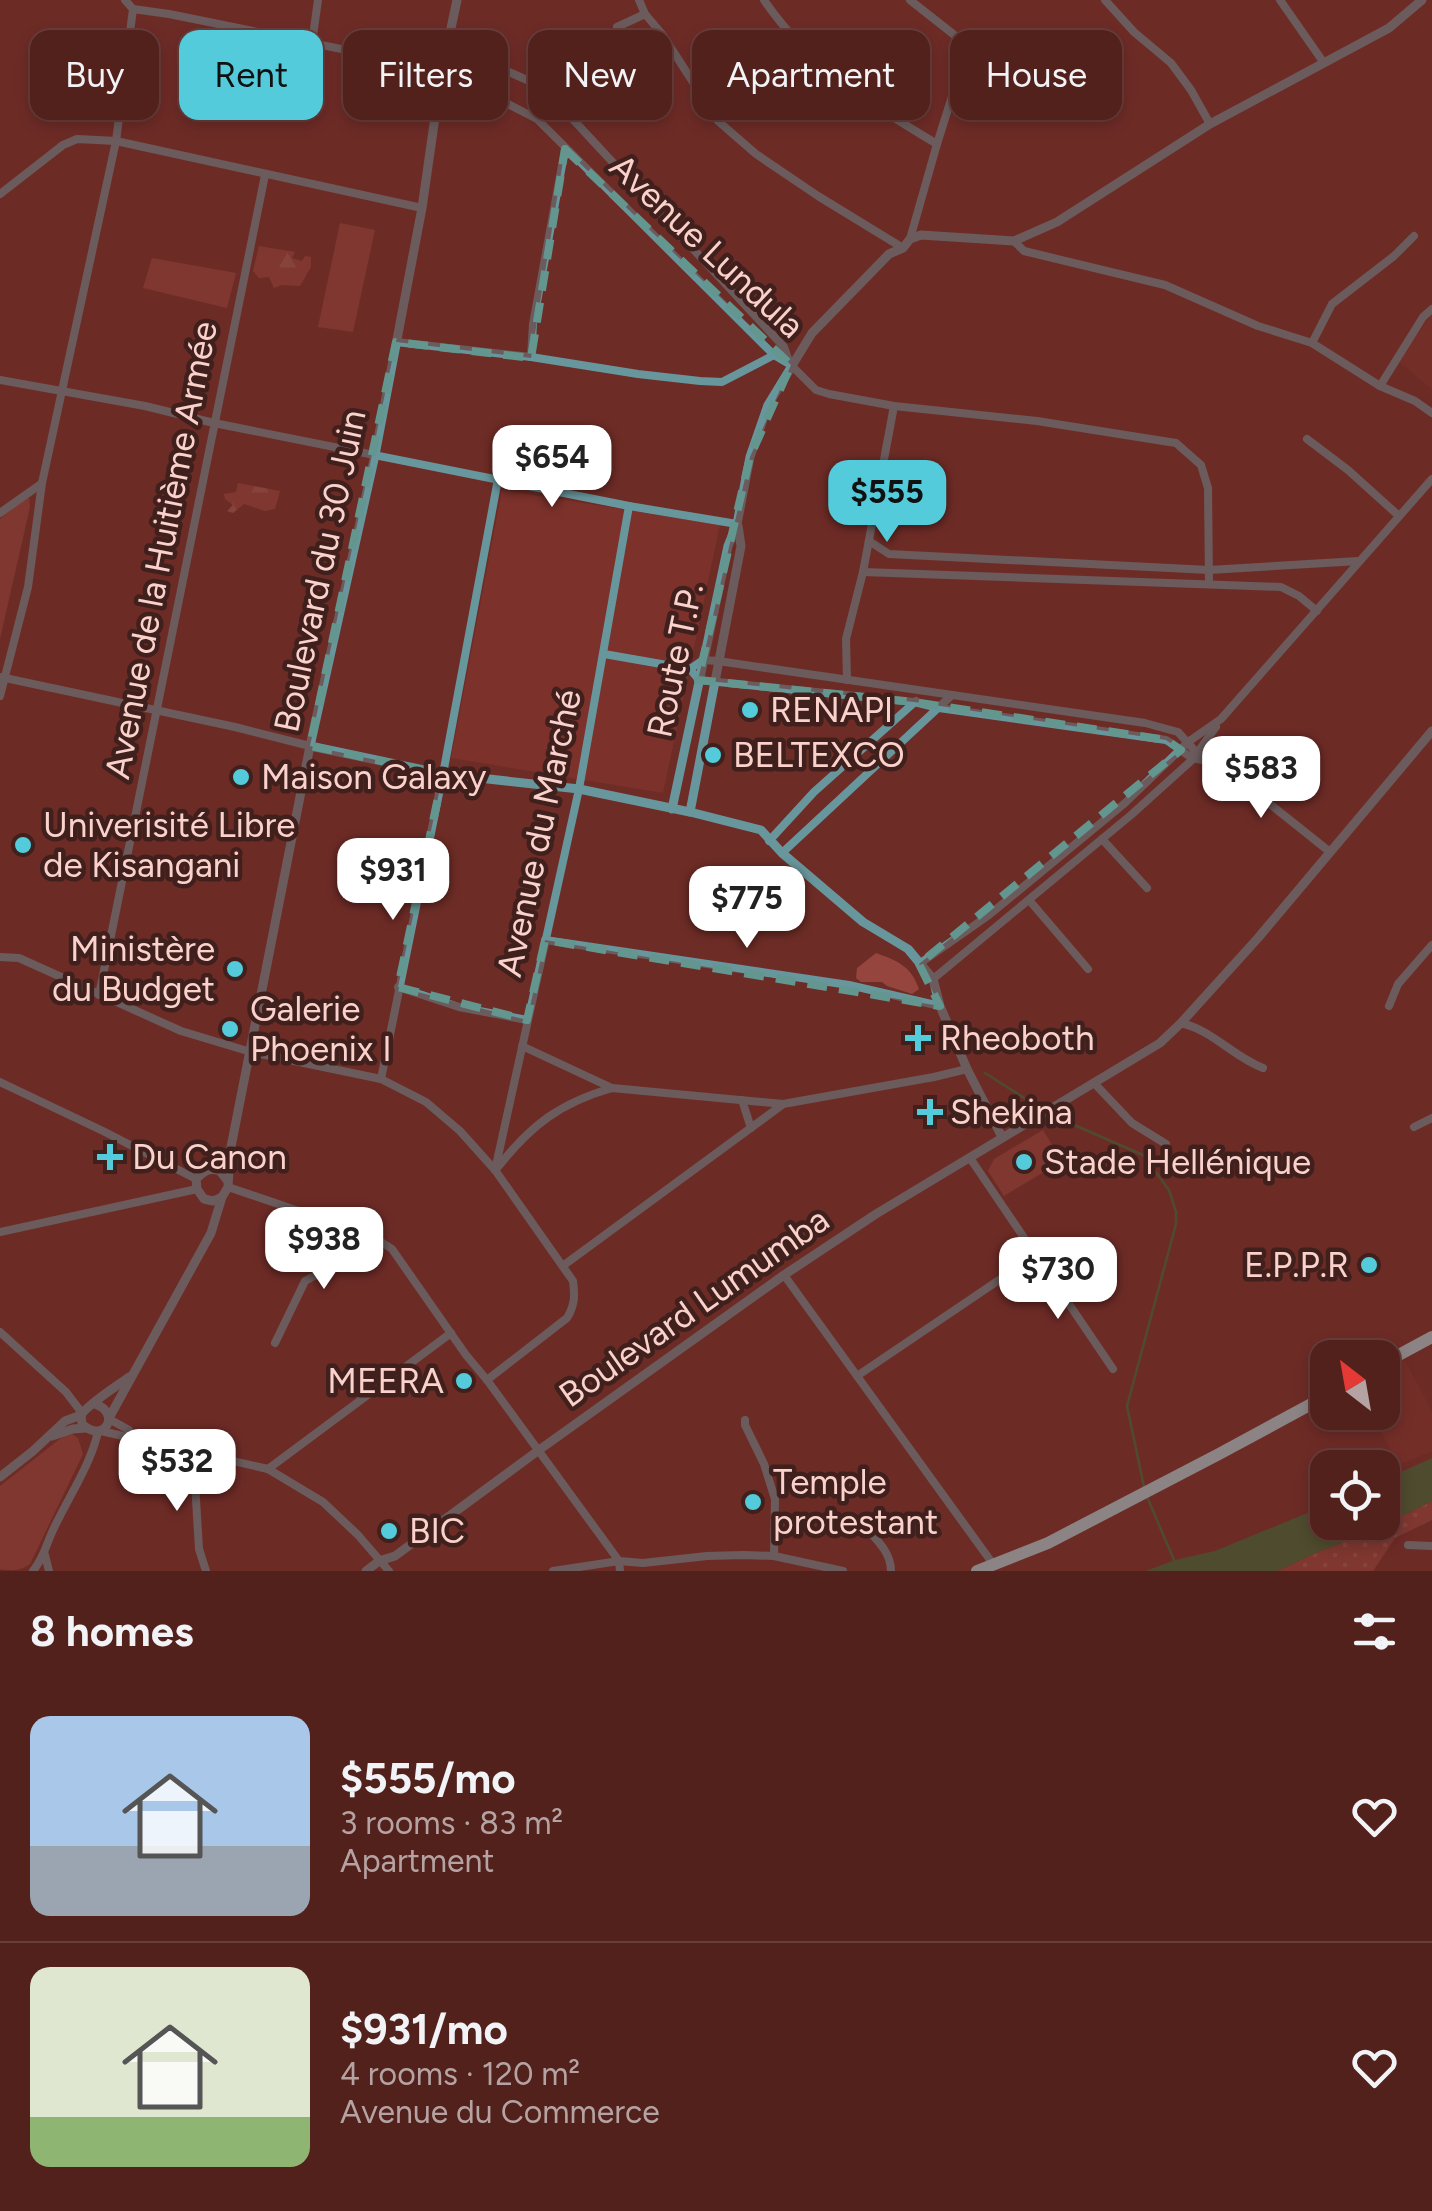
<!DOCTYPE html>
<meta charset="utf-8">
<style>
:root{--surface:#52211c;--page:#5c2e29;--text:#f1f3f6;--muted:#b5a3a3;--line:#683e3b;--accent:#53cbdb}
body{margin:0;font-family:Figtree,sans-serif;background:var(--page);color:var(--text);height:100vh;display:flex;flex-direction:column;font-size:38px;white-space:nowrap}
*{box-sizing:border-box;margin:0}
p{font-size:32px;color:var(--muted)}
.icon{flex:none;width:55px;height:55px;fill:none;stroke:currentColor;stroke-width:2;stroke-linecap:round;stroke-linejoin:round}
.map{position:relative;height:1571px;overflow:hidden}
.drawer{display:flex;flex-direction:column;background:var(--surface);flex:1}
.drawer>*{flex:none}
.hud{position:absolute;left:30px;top:30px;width:1372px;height:90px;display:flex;gap:20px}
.needle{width:65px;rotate:329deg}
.buttons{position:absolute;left:1310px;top:1340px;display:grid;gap:20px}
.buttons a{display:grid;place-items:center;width:90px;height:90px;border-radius:20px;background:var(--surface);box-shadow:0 5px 15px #0003,0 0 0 2px var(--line);font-size:50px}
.price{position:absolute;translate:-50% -85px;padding:0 22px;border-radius:20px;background:#fff;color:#222;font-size:32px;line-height:65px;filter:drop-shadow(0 2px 5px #0008)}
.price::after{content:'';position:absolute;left:50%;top:60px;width:30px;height:22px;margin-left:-15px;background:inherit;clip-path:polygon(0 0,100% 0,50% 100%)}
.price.active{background:var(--accent);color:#111}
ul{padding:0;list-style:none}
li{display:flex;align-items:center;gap:30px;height:250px;padding:0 30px}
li+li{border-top:2px solid var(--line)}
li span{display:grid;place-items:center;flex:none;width:280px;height:200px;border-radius:20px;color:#555}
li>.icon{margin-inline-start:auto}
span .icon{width:120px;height:120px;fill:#fffc;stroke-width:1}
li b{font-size:42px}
h2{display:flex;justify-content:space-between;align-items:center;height:120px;padding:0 30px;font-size:42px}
.pill{padding:0 35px;border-radius:20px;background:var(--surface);box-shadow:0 5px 15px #0003,0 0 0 2px var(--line);font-size:35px;line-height:90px}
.pill.active{background:var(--accent);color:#111}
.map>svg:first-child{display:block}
.built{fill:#7c312b}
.grass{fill:url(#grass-dots)}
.forest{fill:url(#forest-firs)}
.park{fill:#95453d}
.water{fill:#2b7139}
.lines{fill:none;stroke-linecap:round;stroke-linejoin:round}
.stream{stroke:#2b7139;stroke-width:2.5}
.minor{stroke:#68969d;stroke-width:8}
.tertiary{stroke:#68969d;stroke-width:9}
.trunk{stroke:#b1eef6;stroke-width:12}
.marked{fill:none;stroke:#62968f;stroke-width:8;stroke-dasharray:20 12;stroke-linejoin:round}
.poi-dot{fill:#53cbdb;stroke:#3f201d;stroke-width:4}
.labels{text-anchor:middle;stroke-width:9;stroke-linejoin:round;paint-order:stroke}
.street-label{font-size:35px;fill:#fbd1cb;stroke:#3f201d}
.poi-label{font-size:35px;fill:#fbd1cb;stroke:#3f201d;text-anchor:start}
</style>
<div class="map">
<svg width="1432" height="1571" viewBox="0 0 1432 1571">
<defs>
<pattern id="grass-dots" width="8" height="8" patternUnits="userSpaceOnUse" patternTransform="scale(2.5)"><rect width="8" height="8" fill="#95453d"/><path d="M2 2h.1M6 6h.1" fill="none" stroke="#a55f58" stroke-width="1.8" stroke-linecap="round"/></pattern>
<pattern id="forest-firs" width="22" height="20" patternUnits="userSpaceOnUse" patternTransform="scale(2.5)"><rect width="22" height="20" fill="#95453d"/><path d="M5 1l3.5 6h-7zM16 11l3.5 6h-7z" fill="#a55f58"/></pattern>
</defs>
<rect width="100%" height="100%" fill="#6e2c26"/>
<g class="built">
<polygon points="1432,314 1432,389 1398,361"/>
<polygon points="502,490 720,525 663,793 451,758"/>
<polygon points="1405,1360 1432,1412 1432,1451 1399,1465 1370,1413 1382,1412 1383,1373"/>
</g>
<polygon class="grass" points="1432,1501 1432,1520 1395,1538 1373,1571 1277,1571 1320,1551 1368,1533"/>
<g class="forest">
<polygon points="259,246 295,252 292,258 302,261 305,256 311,257 311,267 300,286 281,285 274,288 269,277 259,278 253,271"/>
<polygon points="238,483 280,491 275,509 265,511 244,504 233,513 227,511 233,505 225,499 224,494 236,492"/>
</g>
<g class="park">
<polygon points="340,223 375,230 353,332 318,327"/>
<polygon points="152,258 236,273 227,308 143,288"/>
<polygon points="25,498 29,498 30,507 0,639 0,519"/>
<path d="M876 953C898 961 911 966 919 989L912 994 887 986 882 982H861L856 978 857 968Z"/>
<polygon points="1043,1130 1058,1155 1054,1166 1004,1196 988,1171 994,1159"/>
<path d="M72 1434 78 1438 83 1454 30 1564C20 1571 12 1571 0 1569V1486L61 1438Z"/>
</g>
<polygon class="water" points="1432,1458 1432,1501 1368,1533 1320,1551 1277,1571 1146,1571 1175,1560 1215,1551 1327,1505 1328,1522 1382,1522 1383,1480"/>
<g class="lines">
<g class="stream">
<polyline points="985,1073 1043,1110"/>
<polyline points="1049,1114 1143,1155 1169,1190 1176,1212 1176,1224 1127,1406 1144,1487"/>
<polyline points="1148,1499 1174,1560"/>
</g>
<g class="minor">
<polyline points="639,0 645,14 662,34 718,121 756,154 818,196 903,248"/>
<path d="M764 0C810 67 868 103 937 144"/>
<polyline points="910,0 962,41 966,52 937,144 910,239"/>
<polyline points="1105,0 1134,32 1171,63 1191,90 1210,124"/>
<polyline points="1280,0 1324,63"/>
<polyline points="133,9 169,14 415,64 441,75 460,89 504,102 537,119 774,355 791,365 816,390 829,394 894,406 1037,421 1176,443 1201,465 1208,488 1209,583"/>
<polyline points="617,27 645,14"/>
<polyline points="312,43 318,0"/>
<polyline points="441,75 462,65 509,72 536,84 554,99 784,347 790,364"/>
<polyline points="0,194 63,145 77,139 116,141 422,208"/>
<polyline points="1014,241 1024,251 1165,285 1258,326 1312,343 1380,386 1415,401 1432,413"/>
<polyline points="396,342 531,357 638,374 700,381 722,382 774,355"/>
<polyline points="1312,343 1332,304 1394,256 1414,236"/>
<polyline points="531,357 533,324 565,149"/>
<polyline points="0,380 145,406 214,423 629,506 737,524"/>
<polyline points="1380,386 1423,317 1432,309"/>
<polyline points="1307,439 1348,470 1399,516"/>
<polyline points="0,513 41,484"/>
<polyline points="869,541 889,554 1209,570 1359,561"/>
<polyline points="863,572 1281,587 1299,596 1317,611"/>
<path d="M604 654 690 669 699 680 914 702 939 708 1166 740C1188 752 1183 759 1211 761"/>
<polyline points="690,669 703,660 718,661 1145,723 1178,732 1197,753 1216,761 1330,852"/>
<polyline points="0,677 235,727 310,746"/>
<polyline points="847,680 846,639 863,572 894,406"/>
<polyline points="0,696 28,587 42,483 116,141 133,9 125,0"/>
<polyline points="1102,839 1147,888"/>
<polyline points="769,841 814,792 916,701"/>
<polyline points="782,853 952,695"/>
<polyline points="1029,900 1088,969"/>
<polyline points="545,940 849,985 940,1006"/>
<path d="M0 957 19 958 181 1031 251 1052 381 1079 426 1102 460 1131 495 1170 573 1281C575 1295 575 1305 567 1318L487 1380"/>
<polyline points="919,964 989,915 1125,803 1188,742 1221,719 1432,479"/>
<polyline points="933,979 1131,815 1192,760 1216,727"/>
<polyline points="398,987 459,1007 527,1020"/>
<polyline points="99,995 265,175"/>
<polyline points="1389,1006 1398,984 1432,945"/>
<path d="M1181 1023C1214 1031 1232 1056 1263 1068"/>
<polyline points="522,1046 612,1088"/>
<polyline points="381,1079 443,774 498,479"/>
<polyline points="0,1082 103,1131 196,1179"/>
<polyline points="1094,1083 1132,1123 1166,1144"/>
<polyline points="742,1100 751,1128"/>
<polyline points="1414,1127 1432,1118"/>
<polyline points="970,1158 1113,1369"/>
<path d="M498 1167C531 1125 560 1103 612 1088L783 1104 934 1077 967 1069"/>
<polyline points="495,1170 579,789 629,506"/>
<polyline points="228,1187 372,1236 392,1249 466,1355 487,1380 619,1561 620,1571"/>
<polyline points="0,1232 197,1189"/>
<polyline points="564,1265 782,1105"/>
<polyline points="1043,1268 1091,1254"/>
<polyline points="784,1275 993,1564"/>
<polyline points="0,1332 66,1392 82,1413"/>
<polyline points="275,1343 305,1281 316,1275 321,1267 338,1225"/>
<polyline points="857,1376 1036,1255"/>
<polyline points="109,1419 129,1430 133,1438"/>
<polyline points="745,1420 745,1425 764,1464 775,1499 774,1556"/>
<polyline points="101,1431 268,1469 323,1502 358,1535 389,1571"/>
<polyline points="193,1450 199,1549 206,1571"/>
<polyline points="268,1469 451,1333"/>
<path d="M870 1532C880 1543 891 1555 891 1571"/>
<polyline points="1408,1545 1432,1546"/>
<polyline points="45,1555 49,1571"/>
<path d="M33 1571C45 1556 46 1544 54 1528 69 1496 90 1466 98 1432"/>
<polyline points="553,1571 619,1561 643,1563 707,1556 744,1555 774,1556 843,1571"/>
</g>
<g class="tertiary">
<polyline points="310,746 443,774 579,789 690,812 761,830 782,853 863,922 908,949 933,979 940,1006 967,1069 1002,1137"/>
<polyline points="672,809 728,546 737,524 750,457 768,405 812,333 889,254 903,248 910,239 921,235 1014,241 1057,222 1210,124 1389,28 1422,0"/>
<polyline points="690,812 741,546 738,526"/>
<path d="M222 1197 213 1201 204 1199 197 1189 196 1179C204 1171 209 1167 220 1171L227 1180"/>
<path d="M81 1415 82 1424C104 1445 122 1413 95 1404"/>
<polyline points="109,1418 211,1233 222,1197 228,1187 230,1152 310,746 375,455 422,208 441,75 457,0"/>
<polyline points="52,1436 73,1429 85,1428"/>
<path d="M0 1477 33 1451 65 1421 81 1415C88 1404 117 1386 129 1377"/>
<polyline points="366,1571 379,1561 395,1556 539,1450 784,1275 876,1214 1160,1043 1181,1023 1258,938 1432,731"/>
</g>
<g class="trunk">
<polyline points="1382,1364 1432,1337"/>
<polyline points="977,1571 1048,1543 1219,1454 1328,1395"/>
</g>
</g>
<path d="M0 0H1432V1571H0ZM565 149 791 365 750 457 698 680 914 702 1166 740 1181 750 919 964 940 1006 545 940 527 1020 398 987 443 774 310 746 396 342 531 358Z" fill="#6e2c26" fill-opacity=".55" fill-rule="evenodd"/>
<path class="marked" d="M565 149 791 365 750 457 698 680 914 702 1166 740 1181 750 919 964 940 1006 545 940 527 1020 398 987 443 774 310 746 396 342 531 358Z"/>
<g class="poi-dot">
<circle cx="750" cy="710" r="10"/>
<circle cx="713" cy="755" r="10"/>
<circle cx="241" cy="777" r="10"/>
<circle cx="23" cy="845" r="10"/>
<circle cx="235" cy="969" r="10"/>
<circle cx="230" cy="1029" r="10"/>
<path d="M913 1023h10v10h10v10h-10v10h-10v-10h-10v-10h10z"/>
<path d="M925 1097h10v10h10v10h-10v10h-10v-10h-10v-10h10z"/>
<path d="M105 1142h10v10h10v10h-10v10h-10v-10h-10v-10h10z"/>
<circle cx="1024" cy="1162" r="10"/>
<circle cx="1369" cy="1265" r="10"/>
<circle cx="464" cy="1381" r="10"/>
<circle cx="753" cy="1502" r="10"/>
<circle cx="389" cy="1531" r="10"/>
</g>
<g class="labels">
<g class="street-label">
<text transform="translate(707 246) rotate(43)" y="12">Avenue Lundula</text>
<text transform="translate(161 550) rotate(-79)" y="12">Avenue de la Huitième Armée</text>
<text transform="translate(320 571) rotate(-78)" y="12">Boulevard du 30 Juin</text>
<text transform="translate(675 660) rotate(-78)" y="12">Route T.P.</text>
<text transform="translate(539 833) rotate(-78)" y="12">Avenue du Marché</text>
<text transform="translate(694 1307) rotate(-35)" y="12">Boulevard Lumumba</text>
</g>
<g class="poi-label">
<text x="770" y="722">RENAPI</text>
<text x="733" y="767">BELTEXCO</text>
<text x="261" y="789">Maison Galaxy</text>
<text x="43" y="837">Univerisité Libre<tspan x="43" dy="40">de Kisangani</tspan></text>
<text x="215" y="961" text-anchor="end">Ministère<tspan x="215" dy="40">du Budget</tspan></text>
<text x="250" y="1021">Galerie<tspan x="250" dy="40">Phoenix I</tspan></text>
<text x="940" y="1050">Rheoboth</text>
<text x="950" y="1124">Shekina</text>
<text x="132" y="1169">Du Canon</text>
<text x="1044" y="1174">Stade Hellénique</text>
<text x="1349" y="1277" text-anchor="end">E.P.P.R</text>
<text x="444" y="1393" text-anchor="end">MEERA</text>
<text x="773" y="1494">Temple<tspan x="773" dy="40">protestant</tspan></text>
<text x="409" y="1543">BIC</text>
</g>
</g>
</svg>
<div class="buttons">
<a><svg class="needle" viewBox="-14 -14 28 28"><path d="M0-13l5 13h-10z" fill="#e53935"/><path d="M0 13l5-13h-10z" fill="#b5a3a3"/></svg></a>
<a><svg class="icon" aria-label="locate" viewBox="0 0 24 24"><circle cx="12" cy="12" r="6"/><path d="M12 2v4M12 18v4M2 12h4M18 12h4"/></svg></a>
</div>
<b class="price" style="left:552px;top:510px">$654</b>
<b class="price active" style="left:887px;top:545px">$555</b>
<b class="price" style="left:1261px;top:821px">$583</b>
<b class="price" style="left:393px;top:923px">$931</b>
<b class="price" style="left:747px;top:951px">$775</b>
<b class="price" style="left:324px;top:1292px">$938</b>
<b class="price" style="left:1058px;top:1322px">$730</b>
<b class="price" style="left:177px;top:1514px">$532</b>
<div class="hud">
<a class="pill">Buy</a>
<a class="pill active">Rent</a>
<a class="pill">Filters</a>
<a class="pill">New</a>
<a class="pill">Apartment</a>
<a class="pill">House</a>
</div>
</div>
<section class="drawer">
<h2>8 homes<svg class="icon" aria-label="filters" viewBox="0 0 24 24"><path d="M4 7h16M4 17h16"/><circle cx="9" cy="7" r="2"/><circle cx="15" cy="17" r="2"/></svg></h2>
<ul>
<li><span style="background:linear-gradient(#a9c7e8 65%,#9aa5b1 0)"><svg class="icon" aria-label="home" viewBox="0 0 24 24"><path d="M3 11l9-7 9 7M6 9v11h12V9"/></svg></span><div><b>$555/mo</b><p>3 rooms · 83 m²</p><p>Apartment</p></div><svg class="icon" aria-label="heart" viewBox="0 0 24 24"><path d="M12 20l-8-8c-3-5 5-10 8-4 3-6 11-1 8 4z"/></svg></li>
<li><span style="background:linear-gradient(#dfe7d0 75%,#8fb573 0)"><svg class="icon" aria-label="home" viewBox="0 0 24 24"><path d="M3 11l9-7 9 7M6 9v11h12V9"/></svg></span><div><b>$931/mo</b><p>4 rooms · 120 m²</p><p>Avenue du Commerce</p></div><svg class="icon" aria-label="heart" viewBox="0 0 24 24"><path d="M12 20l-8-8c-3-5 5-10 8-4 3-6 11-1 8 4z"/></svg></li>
</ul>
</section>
